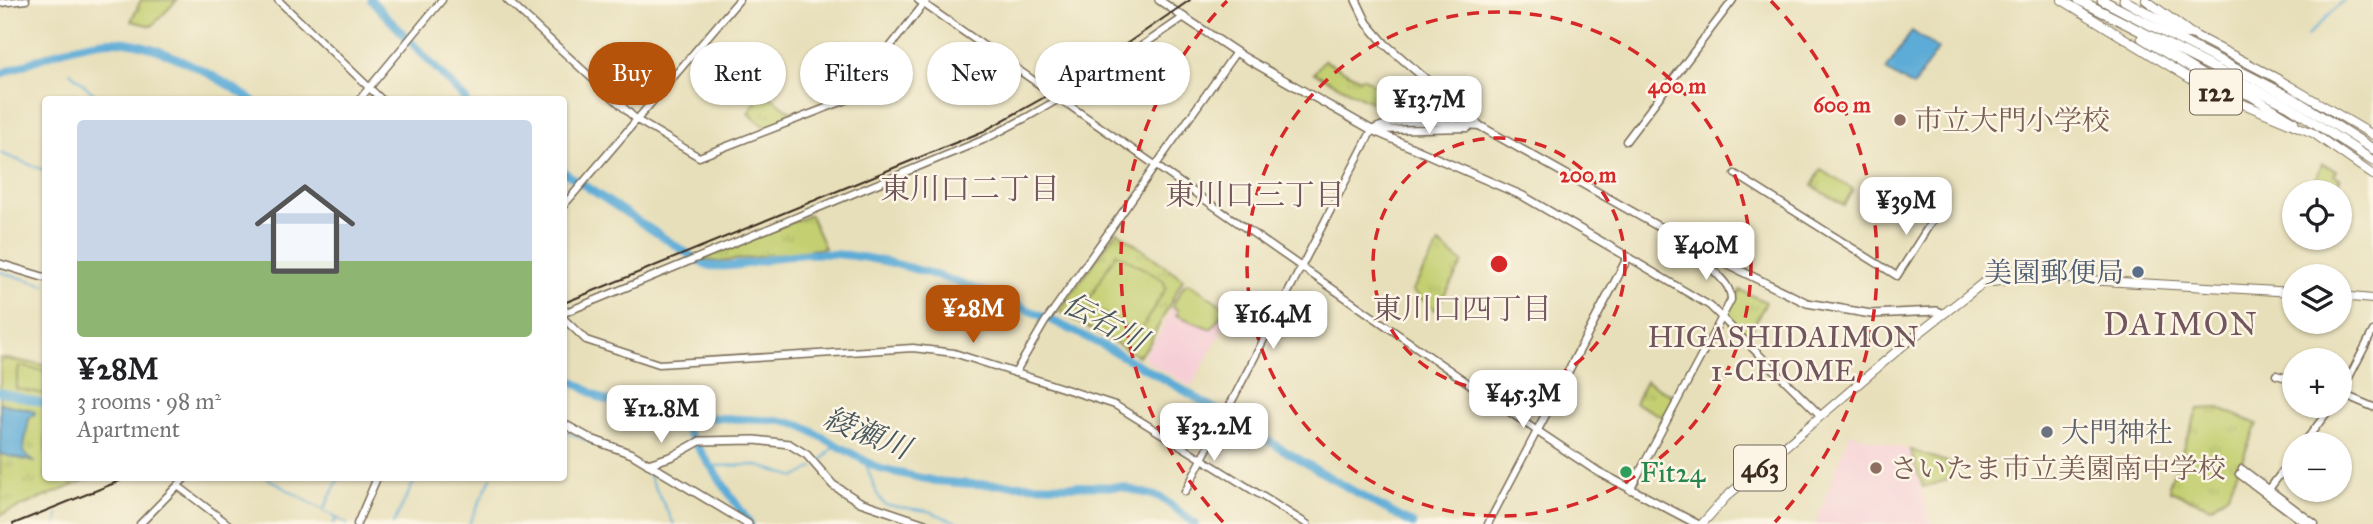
<!DOCTYPE html>
<meta charset="utf-8">
<style>
:root{--surface:#fff;--page:#f2f2f2;--text:#202124;--muted:#757577;--accent:#b45309}
body{margin:0;font-family:"IM FELL Great Primer","Noto Serif JP",serif;background:var(--page);color:var(--text);height:100vh;display:flex;flex-direction:column;font-size:26px;white-space:nowrap}
*{box-sizing:border-box;margin:0}
p{font-size:23px;color:var(--muted)}
.icon{flex:none;width:38px;height:38px;fill:none;stroke:currentColor;stroke-width:2;stroke-linecap:round;stroke-linejoin:round}
.map{position:relative;flex:1;overflow:hidden}
.panel{position:absolute;left:42px;top:96px;width:525px;height:385px;display:flex;flex-direction:column;background:var(--surface);border-radius:7px;box-shadow:0 2px 5px #0004}
.panel>*{flex:none}
.guide{position:absolute;left:588px;top:42px;width:665px;height:63px;display:flex;gap:14px}
.fabs{position:absolute;left:2282px;top:180px;display:grid;gap:14px}
.fabs a{display:grid;place-items:center;width:70px;height:70px;border-radius:50%;background:var(--surface);box-shadow:0 2px 5px #0004;font-size:35px}
.price{position:absolute;translate:-50% -60px;padding:0 16px;border-radius:14px;background:#fff;color:#222;font-size:23px;line-height:46px;filter:drop-shadow(0 2px 4px #0008)}
.price::after{content:'';position:absolute;left:50%;top:42px;width:21px;height:16px;margin-left:-10px;background:inherit;clip-path:polygon(0 0,100% 0,50% 100%)}
.price.on{background:var(--accent);color:#fff}
ul{padding:0;list-style:none}
li{display:grid;align-content:center;gap:14px;height:371px;padding:0 35px}
li span{display:grid;place-items:center;height:217px;border-radius:7px;color:#555}
li>.icon{margin-inline-start:auto}
span .icon{width:126px;height:126px;fill:#fffc;stroke-width:1}
li b{font-size:30px}
.pill{padding:0 24px;border-radius:32px;background:var(--surface);box-shadow:0 2px 5px #0004;font-size:24px;line-height:63px}
.pill.on{background:var(--accent);color:#fff}
.map>svg:first-child{display:block}
.built{fill:#f6cfd6}
.park{fill:url(#park-tufts);stroke:#7f7c48;stroke-width:2}
.pitch{fill:#c3cf71;stroke:#7f7c48;stroke-width:2}
.water{fill:#5dacd7;stroke:#4c6b7a;stroke-width:2}
.lines{fill:none;stroke-linecap:round;stroke-linejoin:round}
.stream{stroke:#5dacd7;stroke-width:2}
.river{stroke:#5dacd7;stroke-width:8}
.tertiary-casing{stroke:#776954;stroke-width:9}
.secondary-casing{stroke:#776954;stroke-width:10}
.trunk-casing{stroke:#776954;stroke-width:10}
.motorway-casing{stroke:#776954;stroke-width:11}
.tertiary{stroke:#fff;stroke-width:6}
.secondary{stroke:#fff;stroke-width:7}
.trunk{stroke:#fff;stroke-width:8}
.motorway{stroke:#fff;stroke-width:9}
.rail{stroke:#3b2a1e;stroke-width:2}
.ring{fill:none;stroke:#d62828;stroke-width:3.5;stroke-dasharray:12 9}
.education-dot{fill:#8d6e63;stroke:#fcf5e5;stroke-width:2.5}
.service-dot{fill:#5c6f8a;stroke:#fcf5e5;stroke-width:2.5}
.worship-dot{fill:#6b7280;stroke:#fcf5e5;stroke-width:2.5}
.leisure-dot{fill:#2e9e5b;stroke:#fcf5e5;stroke-width:2.5}
.labels{text-anchor:middle;stroke-width:5;stroke-linejoin:round;paint-order:stroke}
.shield{fill:#fcf5e5;stroke:#75675a;stroke-width:2}
.shield-label{font-size:26px;font-weight:bold;fill:#3b2a1e}
.education-label{font-size:28px;fill:#785e54;stroke:#fcf5e5;text-anchor:start}
.service-label{font-size:28px;fill:#4e5e75;stroke:#fcf5e5;text-anchor:end}
.worship-label{font-size:28px;fill:#5b616d;stroke:#fcf5e5;text-anchor:start}
.leisure-label{font-size:28px;fill:#27864d;stroke:#fcf5e5;text-anchor:start}
.neighbourhood-label{font-size:30px;fill:#72565e;stroke:#fcf5e5}
.water-label{font-size:30px;font-style:italic;fill:#47585f;stroke:#fcf5e5}
.quarter-label{font-size:32px;letter-spacing:2px;fill:#72565e;stroke:#fcf5e5}
.centre{fill:#d62828;stroke:#fcf5e5;stroke-width:3.5}
.ring-label{font-size:21px;text-anchor:middle;font-weight:bold;fill:#d62828;stroke:#fcf5e5;stroke-width:5;stroke-linejoin:round;paint-order:stroke}
</style>
<div class="map">
<svg width="2373" height="524" viewBox="0 0 2373 524">
<defs>
<pattern id="park-tufts" width="24" height="20" patternUnits="userSpaceOnUse" patternTransform="scale(1.75)"><rect width="24" height="20" fill="#c3cf71"/><path d="M3 7l-1-3M5 7V3M7 7l1-3M15 17l-1-3M17 17v-4M19 17l1-3" fill="none" stroke="#a8b261"/></pattern>
</defs>
<rect width="100%" height="100%" fill="#fcf5e5"/>
<filter id="ink" filterUnits="userSpaceOnUse"><feTurbulence type="fractalNoise" baseFrequency=".0143" numOctaves="2"/><feDisplacementMap in="SourceGraphic" scale="14" xChannelSelector="R" yChannelSelector="G"/><feConvolveMatrix kernelMatrix="1 2 1 2 8 2 1 2 1" color-interpolation-filters="sRGB"/></filter>
<filter id="wash" filterUnits="userSpaceOnUse"><feTurbulence type="fractalNoise" baseFrequency=".00686" numOctaves="4" result="noise"/><feDisplacementMap in="SourceGraphic" scale="28" xChannelSelector="R" yChannelSelector="G"/><feGaussianBlur stdDeviation="1.57" result="paint"/><feColorMatrix in="noise" values="0 0 0 0 0 0 0 0 0 0 0 0 0 0 0 0 0 1.4 0 .05"/><feComposite in="paint" operator="in"/></filter>
<g filter="url(#wash)">
<rect width="100%" height="100%" fill="#e7dfb9"/>
<g class="built">
<polygon points="1189,282 1232,313 1191,387 1145,360 1144,354 1160,333 1181,287"/>
<polygon points="1850,433 1909,450 1932,524 1815,524"/>
</g>
<g class="park">
<polygon points="141,0 177,0 152,26 131,21"/>
<polygon points="1324,60 1360,79 1362,77 1400,101 1412,118 1403,119 1314,73"/>
<polygon points="763,91 794,114 793,117 766,128 748,113"/>
<polygon points="2322,164 2336,170 2334,175 2340,178 2335,192 2310,192"/>
<polygon points="1821,170 1853,189 1844,205 1812,186"/>
<polygon points="810,215 825,248 719,262 700,259"/>
<polygon points="1117,231 1183,279 1148,346 1138,356 1059,311"/>
<polygon points="1439,244 1463,263 1435,310 1412,291"/>
<polygon points="1740,290 1766,302 1747,338 1727,318 1734,296 1737,296"/>
<polygon points="0,358 45,365 46,478 91,478 0,515"/>
<polygon points="1646,381 1675,397 1665,418 1635,403"/>
<polygon points="2219,408 2257,424 2228,494 2211,507 2170,491 2169,485 2198,409"/>
<polygon points="1910,450 1953,464 1948,480 1923,487"/>
</g>
<g class="pitch">
<polygon points="1116,253 1163,280 1166,288 1138,334 1091,306 1089,300"/>
<polygon points="1189,283 1226,308 1211,329 1176,315 1178,310 1172,307 1184,285"/>
<polygon points="19,366 45,371 45,394 16,389"/>
</g>
<g class="water">
<polygon points="1912,31 1938,49 1913,87 1886,70"/>
<polygon points="0,403 31,410 35,413 29,419 23,452 34,462 0,454"/>
</g>
<g class="lines">
<g class="stream">
<polyline points="2307,36 2344,0"/>
<polyline points="70,72 101,100"/>
<polyline points="0,153 46,171"/>
<polyline points="791,253 791,255"/>
<polyline points="0,272 46,285"/>
<polyline points="564,431 614,452"/>
<polyline points="619,454 647,472"/>
<polyline points="865,462 877,494 885,505 928,511 962,524"/>
<polyline points="819,464 834,446"/>
<polyline points="709,466 755,465 796,477 814,467"/>
<polyline points="648,474 674,524"/>
<polyline points="267,478 347,524"/>
<polyline points="324,509 339,478"/>
<polyline points="57,524 58,514"/>
<polyline points="333,524 336,519"/>
<polyline points="393,524 416,478"/>
<polyline points="469,524 491,478"/>
<polyline points="1033,524 1036,524"/>
</g>
<g class="river">
<polyline points="371,0 466,100"/>
<path d="M0 74C33 62 73 43 109 41 152 39 216 76 252 100"/>
<path d="M564 172 705 265C732 271 766 258 794 255 823 251 855 255 883 261 1080 306 1237 431 1413 524"/>
<polyline points="564,376 602,399 657,415 784,421 802,426 880,469 935,481 971,484 1121,487 1160,497 1195,524"/>
<polyline points="0,392 46,404"/>
<polyline points="678,418 750,524"/>
</g>
</g>
</g>
<g filter="url(#ink)">
<g class="lines">
<g class="tertiary-casing">
<g id="tertiary">
<polyline points="278,0 382,100"/>
<polyline points="507,0 637,120 699,157 849,99 927,0"/>
<polyline points="918,0 1537,431 1488,524"/>
<polyline points="0,3 26,0"/>
<polyline points="359,100 442,0"/>
<polyline points="1378,130 1468,128"/>
<polyline points="1626,141 1733,0"/>
<polyline points="1735,174 1897,276 1937,213"/>
<polyline points="564,205 739,0"/>
<polyline points="1628,257 1710,306 1821,416"/>
<path d="M564 313 983 140C1055 105 1119 62 1184 17"/>
<polyline points="564,319 586,340 659,364 913,348 954,353 1115,405 1307,524"/>
<polyline points="1015,373 1045,322 1236,52"/>
<polyline points="2276,375 2294,380"/>
<polyline points="2340,393 2373,407"/>
<polyline points="2340,395 2373,331"/>
<polyline points="2303,444 2332,406"/>
<polyline points="2242,469 2315,524"/>
<polyline points="2239,474 2306,524"/>
<polyline points="178,486 228,524"/>
<path d="M1630 490 1731 300C1731 278 1706 272 1702 251"/>
<path d="M1185 492 1372 130C1397 115 1451 125 1480 126"/>
<polyline points="2267,492 2294,456"/>
<polyline points="140,524 185,478"/>
<polyline points="357,524 377,478"/>
</g>
</g>
<g class="secondary-casing">
<g id="secondary">
<polyline points="1159,0 1169,7"/>
<polyline points="1356,0 1367,23 1385,44 1480,126 1716,259 1807,303 1871,314 1937,311 1943,314"/>
<polyline points="1173,10 1242,56 1372,130 1523,196 1628,257 1537,431 1597,471 1697,524"/>
<polyline points="0,264 46,278"/>
<polyline points="564,424 591,439 632,454 748,524"/>
<polyline points="648,464 673,456 700,441 755,440 789,444 807,455 833,485 860,502 925,524"/>
</g>
</g>
<g class="trunk-casing">
<g id="trunk">
<polyline points="2062,0 2207,89 2313,133 2373,175"/>
<polyline points="2146,0 2192,34 2278,79 2373,135"/>
<polyline points="2340,296 2373,299"/>
<polyline points="1702,524 1726,497 1905,344 1983,283 2034,277 2294,292"/>
</g>
</g>
<g class="motorway-casing">
<g id="motorway">
<polyline points="2079,0 2289,106 2373,161"/>
<polyline points="2102,0 2294,99 2373,149"/>
<polyline points="2124,0 2183,33 2192,34"/>
<polyline points="2142,38 2207,78"/>
<polyline points="2214,81 2250,95 2294,122"/>
</g>
</g>
<use href="#tertiary" class="tertiary"/>
<use href="#secondary" class="secondary"/>
<use href="#trunk" class="trunk"/>
<use href="#motorway" class="motorway"/>
<g class="rail">
<polyline points="564,303 984,131 1068,84 1190,0"/>
<polyline points="13,524 127,478"/>
</g>
</g>
</g>
<g class="ring">
<circle cx="1499" cy="264" r="126"/>
<circle cx="1499" cy="264" r="252"/>
<path d="M1223 522A378 378 0 0 1 1227 1M1771 1A378 378 0 0 1 1775 522"/>
</g>
<g class="education-dot">
<circle cx="1900" cy="120" r="7"/>
<circle cx="1876" cy="468" r="7"/>
</g>
<circle class="service-dot" cx="2138" cy="272" r="7"/>
<circle class="worship-dot" cx="2047" cy="432" r="7"/>
<circle class="leisure-dot" cx="1626" cy="472" r="7"/>
<g class="labels">
<g class="shield">
<rect x="2190" y="69.5" width="52" height="45" rx="5"/>
<rect x="1734" y="445.5" width="52" height="45" rx="5"/>
</g>
<g class="shield-label">
<text x="2216" y="101">122</text>
<text x="1760" y="477">463</text>
</g>
<g class="education-label">
<text x="1914" y="130">市立大門小学校</text>
<text x="1890" y="478">さいたま市立美園南中学校</text>
</g>
<g class="service-label">
<text x="2124" y="282">美園郵便局</text>
</g>
<g class="worship-label">
<text x="2061" y="442">大門神社</text>
</g>
<g class="leisure-label">
<text x="1640" y="482">Fit24</text>
</g>
<g class="neighbourhood-label">
<text x="970" y="199">東川口二丁目</text>
<text x="1255" y="205">東川口三丁目</text>
<text x="1462" y="319">東川口四丁目</text>
<text x="1783" y="347">HIGASHIDAIMON<tspan x="1783" dy="34">1-CHOME</tspan></text>
</g>
<g class="water-label">
<text transform="translate(1105 322) rotate(28)" y="10">伝右川</text>
<text transform="translate(867 433) rotate(22)" y="10">綾瀬川</text>
</g>
<g class="quarter-label">
<text x="2181" y="335">DAIMON</text>
</g>
</g>
<circle cx="1499" cy="264" r="10" class="centre"/>
<g class="ring-label">
<text x="1677" y="93">400 m</text>
<text x="1842" y="112">600 m</text>
<text x="1588" y="182">200 m</text>
</g>
</svg>
<div class="fabs">
<a><svg class="icon" aria-label="locate" viewBox="0 0 24 24"><circle cx="12" cy="12" r="6"/><path d="M12 2v4M12 18v4M2 12h4M18 12h4"/></svg></a>
<a><svg class="icon" aria-label="layers" viewBox="0 0 24 24"><path d="M12 4l9 5-9 5-9-5zM3 14l9 5 9-5"/></svg></a>
<a>+</a>
<a>−</a>
</div>
<b class="price" style="left:1429px;top:136px">¥13.7M</b>
<b class="price" style="left:1906px;top:237px">¥39M</b>
<b class="price" style="left:1706px;top:282px">¥40M</b>
<b class="price on" style="left:973px;top:345px">¥28M</b>
<b class="price" style="left:1273px;top:351px">¥16.4M</b>
<b class="price" style="left:1523px;top:430px">¥45.3M</b>
<b class="price" style="left:661px;top:445px">¥12.8M</b>
<b class="price" style="left:1214px;top:463px">¥32.2M</b>
<div class="guide">
<a class="pill on">Buy</a>
<a class="pill">Rent</a>
<a class="pill">Filters</a>
<a class="pill">New</a>
<a class="pill">Apartment</a>
</div>
<section class="panel">
<ul>
<li><span style="background:linear-gradient(#c9d6e8 65%,#8fb573 0)"><svg class="icon" aria-label="home" viewBox="0 0 24 24"><path d="M3 11l9-7 9 7M6 9v11h12V9"/></svg></span><div><b>¥28M</b><p>3 rooms · 98 m²</p><p>Apartment</p></div></li>
</ul>
</section>
</div>
